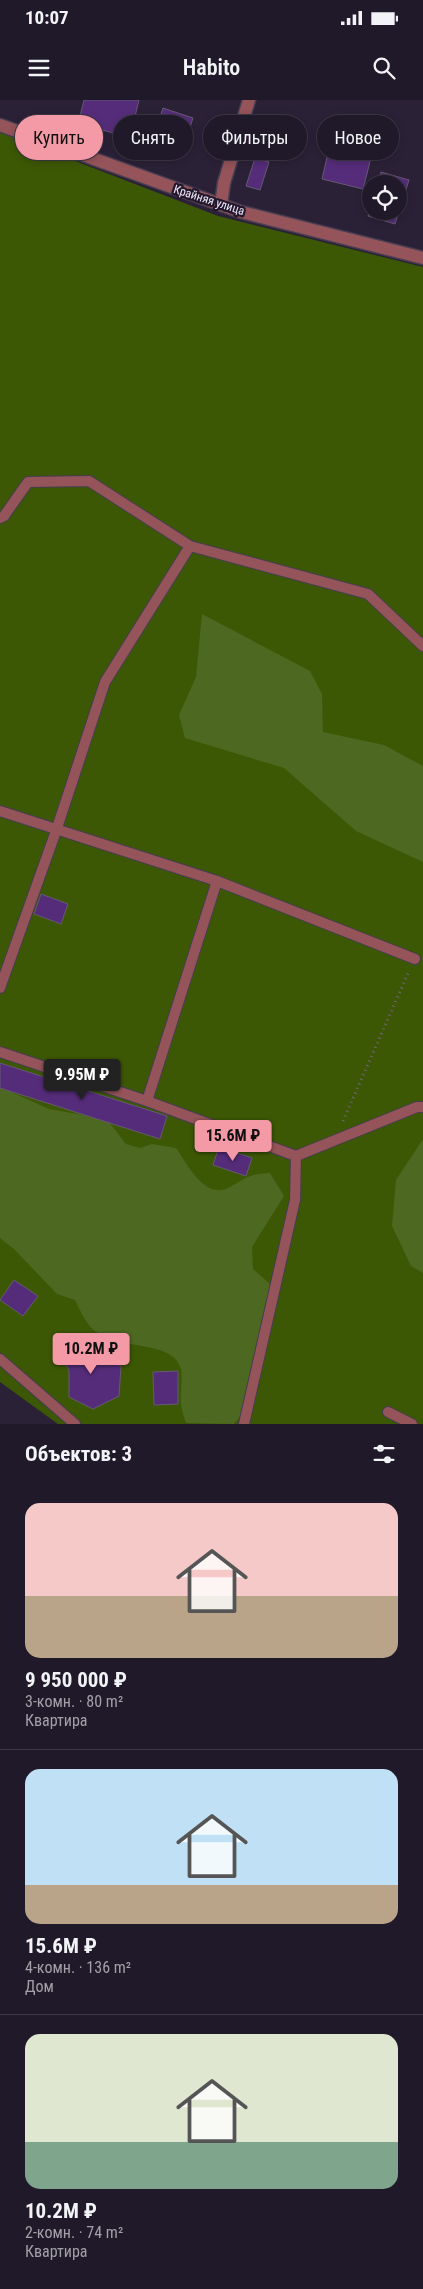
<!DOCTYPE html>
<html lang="ru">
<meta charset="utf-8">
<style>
:root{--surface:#201929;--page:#2d2635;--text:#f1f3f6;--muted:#a2a0a8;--line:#3d3846;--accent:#f49aa7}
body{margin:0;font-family:"Roboto Condensed",sans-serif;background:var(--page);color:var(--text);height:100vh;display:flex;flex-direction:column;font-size:19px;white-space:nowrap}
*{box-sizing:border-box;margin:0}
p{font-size:16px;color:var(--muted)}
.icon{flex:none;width:28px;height:28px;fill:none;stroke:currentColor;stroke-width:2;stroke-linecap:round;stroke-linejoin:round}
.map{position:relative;height:1324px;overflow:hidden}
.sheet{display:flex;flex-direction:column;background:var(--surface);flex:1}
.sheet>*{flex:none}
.guide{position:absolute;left:15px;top:15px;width:394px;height:45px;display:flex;gap:10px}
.tools{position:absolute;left:362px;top:75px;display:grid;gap:10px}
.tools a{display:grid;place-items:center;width:45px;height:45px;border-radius:50%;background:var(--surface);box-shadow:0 2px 8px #0003,0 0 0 1px var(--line);font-size:25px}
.price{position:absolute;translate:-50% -42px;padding:0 11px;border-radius:5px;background:var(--accent);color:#111;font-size:16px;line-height:32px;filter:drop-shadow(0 1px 2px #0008)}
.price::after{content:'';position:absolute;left:50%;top:30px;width:15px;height:11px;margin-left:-8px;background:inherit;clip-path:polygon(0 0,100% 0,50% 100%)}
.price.active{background:#222;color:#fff}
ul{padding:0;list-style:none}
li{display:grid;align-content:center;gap:10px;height:265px;padding:0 25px}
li+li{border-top:1px solid var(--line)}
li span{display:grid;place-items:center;height:155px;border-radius:15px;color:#555}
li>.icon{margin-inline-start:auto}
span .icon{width:90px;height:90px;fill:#fffc;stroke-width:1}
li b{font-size:21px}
h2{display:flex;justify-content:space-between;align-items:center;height:60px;padding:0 25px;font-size:21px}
.pill{padding:0 18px;border-radius:22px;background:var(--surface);box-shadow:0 2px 8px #0003,0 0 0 1px var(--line);font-size:18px;line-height:45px}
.pill.active{background:var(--accent);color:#111}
.status{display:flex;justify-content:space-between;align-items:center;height:35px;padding:0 25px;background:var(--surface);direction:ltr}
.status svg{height:14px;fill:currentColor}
header{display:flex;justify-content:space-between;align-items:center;height:65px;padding:0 25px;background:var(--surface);font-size:22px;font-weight:600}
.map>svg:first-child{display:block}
.green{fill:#3d5805}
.forest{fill:#4d6820}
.building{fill:#552c7a;stroke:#655973}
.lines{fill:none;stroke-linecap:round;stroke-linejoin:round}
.service-casing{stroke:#463d52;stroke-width:12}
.minor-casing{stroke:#463d52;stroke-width:15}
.path{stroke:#6f667a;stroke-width:3;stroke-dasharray:1 4;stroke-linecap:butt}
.service{stroke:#945459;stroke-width:10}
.minor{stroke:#945459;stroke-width:12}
.labels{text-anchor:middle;stroke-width:4.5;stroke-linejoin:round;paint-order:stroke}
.street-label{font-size:12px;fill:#eee7f6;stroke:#22172d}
</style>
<div class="status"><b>10:07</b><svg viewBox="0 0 49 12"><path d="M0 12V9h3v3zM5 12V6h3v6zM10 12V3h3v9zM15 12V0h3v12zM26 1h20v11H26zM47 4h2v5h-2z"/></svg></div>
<header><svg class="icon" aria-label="menu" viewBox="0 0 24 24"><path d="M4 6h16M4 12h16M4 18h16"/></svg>Habito<svg class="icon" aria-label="search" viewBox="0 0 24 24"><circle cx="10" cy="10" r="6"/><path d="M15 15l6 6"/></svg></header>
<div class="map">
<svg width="423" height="1324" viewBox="0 0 423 1324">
<rect width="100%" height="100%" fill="#2b2137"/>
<polygon class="green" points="0,32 218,116 423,167 423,1324 58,1324 0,1282"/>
<g class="forest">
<polygon points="202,514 310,571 322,594 323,632 384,645 423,666 423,762 356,731 284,668 185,638 179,615 196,577"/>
<path d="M0 987 49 1009 95 1017 109 1022 126 1044 140 1048 152 1044 176 1048C188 1065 205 1101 230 1087 247 1077 249 1074 270 1073L284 1096 252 1147 253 1169 270 1184C264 1221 259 1298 234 1324L186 1323C184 1317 182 1311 181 1304 180 1293 183 1280 181 1269 173 1240 122 1250 99 1234 87 1227 81 1212 75 1200L57 1194 14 1149 0 1138Z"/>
<polygon points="423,1039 423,1173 411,1166 392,1126 396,1080"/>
</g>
<g class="building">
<polygon points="84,0 139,0 130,37 78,24"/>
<polygon points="163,8 193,18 182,52 152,43"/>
<polygon points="332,36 374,46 363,89 322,79"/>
<polygon points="255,58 269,62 260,90 246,86"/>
<polygon points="381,72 409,80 395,124 368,116 371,106 371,111 399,111 399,84 378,84"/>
<polygon points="41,794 68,804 61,824 34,814"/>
<polygon points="0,963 167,1016 160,1039 0,988"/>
<polygon points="219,1047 252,1058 246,1076 213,1065"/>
<polygon points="14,1180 38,1196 23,1216 0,1200"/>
<polygon points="88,1237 95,1252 121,1266 119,1296 93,1309 69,1297 69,1270 60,1254"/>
<polygon points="178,1271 178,1304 154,1305 153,1272"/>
</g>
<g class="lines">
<g class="service-casing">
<g id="service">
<polyline points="0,418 4,416 28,382 89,381 190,446 368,494 423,546"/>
<polyline points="0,711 217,781 415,859"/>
<polyline points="0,888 56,731 105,582 190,446"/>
<polyline points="0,952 147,1001 296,1056 417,1007 423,1007"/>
<polyline points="147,1001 217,781"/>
<polyline points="0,1259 75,1324"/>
<polyline points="388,1312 412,1324"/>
<polyline points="244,1324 295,1100 296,1056"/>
</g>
</g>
<g class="minor-casing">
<g id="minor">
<polyline points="0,25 241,112 423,158"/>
<polyline points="221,105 224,83 249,0"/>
</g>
</g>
<polyline class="path" points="343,1021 409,871"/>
<use href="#service" class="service"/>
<use href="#minor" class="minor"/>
</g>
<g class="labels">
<g class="street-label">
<text transform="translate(209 100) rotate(18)" y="4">Крайняя улица</text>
</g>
</g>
</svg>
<div class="tools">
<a><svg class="icon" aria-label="locate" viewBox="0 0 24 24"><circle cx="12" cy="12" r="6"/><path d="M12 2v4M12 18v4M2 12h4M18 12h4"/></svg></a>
</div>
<b class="price active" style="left:82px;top:1001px">9.95M ₽</b>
<b class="price" style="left:233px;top:1062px">15.6M ₽</b>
<b class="price" style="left:91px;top:1275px">10.2M ₽</b>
<div class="guide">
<a class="pill active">Купить</a>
<a class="pill">Снять</a>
<a class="pill">Фильтры</a>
<a class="pill">Новое</a>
</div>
</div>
<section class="sheet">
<h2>Объектов: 3<svg class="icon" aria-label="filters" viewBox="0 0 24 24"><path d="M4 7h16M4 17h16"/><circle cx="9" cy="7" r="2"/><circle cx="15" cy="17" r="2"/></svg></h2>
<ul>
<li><span style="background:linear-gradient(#f6c9c9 60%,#b9a48a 0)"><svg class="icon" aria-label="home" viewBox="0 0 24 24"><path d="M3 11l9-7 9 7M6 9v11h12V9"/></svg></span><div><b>9 950 000 ₽</b><p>3-комн. · 80 m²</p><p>Квартира</p></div></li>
<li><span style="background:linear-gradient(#bfe0f5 75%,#b9a48a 0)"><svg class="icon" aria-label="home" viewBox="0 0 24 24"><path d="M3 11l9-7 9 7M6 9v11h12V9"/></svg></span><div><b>15.6M ₽</b><p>4-комн. · 136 m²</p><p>Дом</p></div></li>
<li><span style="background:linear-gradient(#dfe7d0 70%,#7fa58c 0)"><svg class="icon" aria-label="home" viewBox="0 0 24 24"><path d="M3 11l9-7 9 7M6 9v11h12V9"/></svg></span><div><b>10.2M ₽</b><p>2-комн. · 74 m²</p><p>Квартира</p></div></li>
</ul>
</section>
